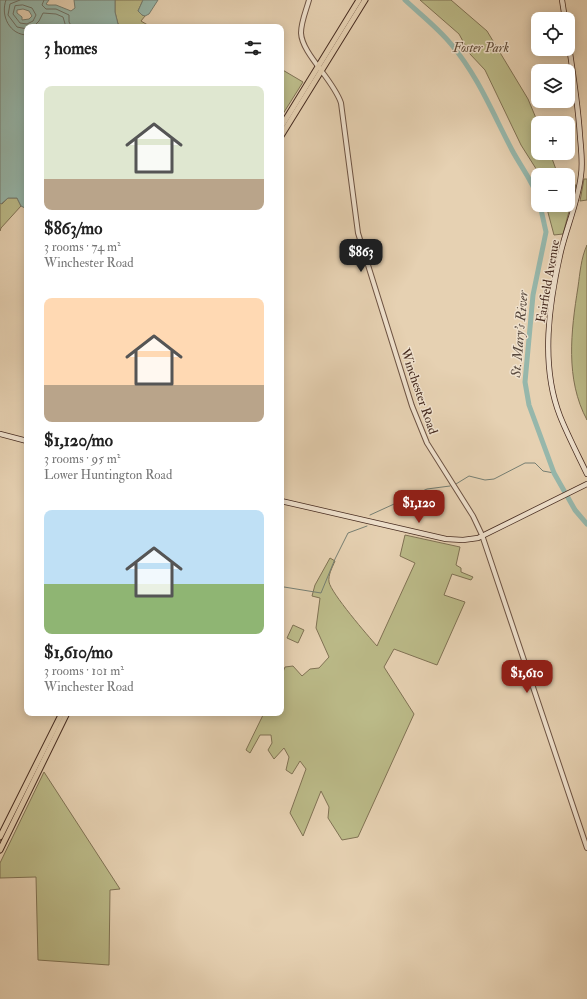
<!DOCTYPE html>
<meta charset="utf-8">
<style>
:root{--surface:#fff;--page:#f6f6f6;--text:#222;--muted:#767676;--accent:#8f2418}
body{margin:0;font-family:"IM FELL Double Pica",serif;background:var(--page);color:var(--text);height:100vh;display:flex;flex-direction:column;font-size:15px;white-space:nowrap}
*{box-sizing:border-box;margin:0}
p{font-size:13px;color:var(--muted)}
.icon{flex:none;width:22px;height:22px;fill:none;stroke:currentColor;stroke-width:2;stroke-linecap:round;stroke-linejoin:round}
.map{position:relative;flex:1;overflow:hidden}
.side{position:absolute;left:24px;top:24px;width:260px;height:692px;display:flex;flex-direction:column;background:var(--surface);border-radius:8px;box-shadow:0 2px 10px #0003}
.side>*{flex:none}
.buttons{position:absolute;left:531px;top:12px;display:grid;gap:8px}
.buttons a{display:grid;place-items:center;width:44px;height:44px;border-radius:8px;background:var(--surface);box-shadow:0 2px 10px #0003;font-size:20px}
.price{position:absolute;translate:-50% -34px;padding:0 9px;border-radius:8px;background:var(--accent);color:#fff;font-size:13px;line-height:26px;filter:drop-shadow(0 1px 2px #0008)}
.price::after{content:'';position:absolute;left:50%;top:24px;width:12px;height:9px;margin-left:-6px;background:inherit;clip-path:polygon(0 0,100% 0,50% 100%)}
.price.selected{background:#222;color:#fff}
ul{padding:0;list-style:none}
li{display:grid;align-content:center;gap:8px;height:212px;padding:0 20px}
li span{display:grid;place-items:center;height:124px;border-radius:8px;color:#555}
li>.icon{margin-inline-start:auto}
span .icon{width:72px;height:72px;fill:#fffc;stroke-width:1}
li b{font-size:17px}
h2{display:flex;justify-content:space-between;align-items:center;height:48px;padding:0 20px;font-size:17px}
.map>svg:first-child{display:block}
.green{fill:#bbba88;stroke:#807254}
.water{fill:#96b7ab;stroke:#767f73;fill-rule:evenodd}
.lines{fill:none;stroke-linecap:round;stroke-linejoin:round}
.shore{stroke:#6e7166;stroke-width:1}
.stream{stroke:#767f73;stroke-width:1}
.river{stroke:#96b7ab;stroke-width:5}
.tertiary-casing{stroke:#6e5444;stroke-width:6}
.secondary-casing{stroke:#462b20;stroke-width:6}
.primary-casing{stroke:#462b20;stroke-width:7}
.tertiary{stroke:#efe1cd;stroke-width:4}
.secondary{stroke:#efe1cd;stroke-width:4.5}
.primary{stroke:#e6d1b2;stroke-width:5}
.labels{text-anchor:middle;stroke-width:3;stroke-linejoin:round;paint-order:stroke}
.park-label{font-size:13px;font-style:italic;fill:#5d4835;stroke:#efe1cd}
.street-label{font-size:13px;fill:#462b20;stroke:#efe1cd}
.water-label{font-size:14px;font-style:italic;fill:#56473c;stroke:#efe1cd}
</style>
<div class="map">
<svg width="587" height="999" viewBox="0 0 587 999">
<rect width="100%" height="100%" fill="#e6d1b2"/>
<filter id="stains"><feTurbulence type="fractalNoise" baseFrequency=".005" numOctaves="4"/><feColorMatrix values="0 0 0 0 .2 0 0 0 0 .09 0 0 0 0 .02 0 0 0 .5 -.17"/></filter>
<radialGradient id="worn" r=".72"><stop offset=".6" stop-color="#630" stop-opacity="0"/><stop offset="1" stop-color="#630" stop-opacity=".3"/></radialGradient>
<g class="green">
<polygon points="115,0 143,0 138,11 142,15 145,16 141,21 151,27 123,27 118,24 115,12"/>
<polygon points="420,0 451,0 487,31 528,99 538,123 538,153 550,153 558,175 540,175 521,145 485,70 470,54 459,34"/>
<polygon points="281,69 303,82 281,117"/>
<polygon points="584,179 587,179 587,200 580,201"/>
<polygon points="568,185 576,185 563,234 554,235 546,205 568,205"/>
<polygon points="8,198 17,198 21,206 1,228 0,231 0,203 2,204"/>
<path d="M587 245V420C565 379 571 331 578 287 580 273 581 258 587 245Z"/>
<path d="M405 535 460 547 456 565 461 568V572L473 577 471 580 452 574 444 595 465 602 437 665 394 649 384 667 414 714 358 837 342 840 328 818 329 807 321 791 303 836 290 813 306 769 300 761 292 774 286 770 289 757 284 748 274 759 268 750 272 743 271 735H260L250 753 246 750 264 713H281V677L285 667 293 666 302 676 310 669 319 668 329 657 316 628 320 598 312 596 315 585 330 558 335 561C332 568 328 575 329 582 331 593 368 636 377 646L415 563 400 556Z"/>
<polygon points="293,625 304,630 298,643 287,638"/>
<polygon points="44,772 120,889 110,890 109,965 38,960 36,877 0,878 0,863"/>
</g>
<g class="water">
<path d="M0 0H49L46 4 48 5H56L71 11 75 8 74 0H115V12L118 24 123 27H27V209L21 206 17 198H8L1 204 0 203ZM23 9 29 11 32 16 29 19 22 20V17L17 13V10Z"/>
<polygon points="143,0 158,0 149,14 145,16 142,15 138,11"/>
</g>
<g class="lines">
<g class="shore">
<path d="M6 0C0 16 10 35 27 35"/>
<polyline points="20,0 10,4 8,15 17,27 27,29"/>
<polyline points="44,0 42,5 46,9 56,9 69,15 69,22 72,27"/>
<polygon points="23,5 32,8 36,15 33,21 27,24 20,23 13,14 15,6"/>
<polyline points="33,27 39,21 43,13 56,14 63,17 66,27"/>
</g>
<g class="stream">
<polyline points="456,484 469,476 485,480 494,479 525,463 535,463 543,471 554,473"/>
<polyline points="370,515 427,489 450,486"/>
<polyline points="284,587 321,593 335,559 348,533 367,526"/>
</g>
<g class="river">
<path d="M405 0C421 15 438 28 451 44 478 76 493 114 512 150 521 167 532 180 538 198"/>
<polyline points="540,205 546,232 533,295 525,382 529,405 554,473 575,510 587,524"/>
</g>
<g class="tertiary-casing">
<path id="tertiary" d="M309 0C306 11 301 22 301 33 302 54 333 79 341 103L358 233 412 406 427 443 473 516 482 535 587 848"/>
</g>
<g class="secondary-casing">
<g id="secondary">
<polyline points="562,0 565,19"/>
<path d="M568 40C573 72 578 104 580 136 581 149 583 163 581 175 578 202 567 226 561 251 549 303 540 365 560 416 568 436 578 455 587 474"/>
<polyline points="0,434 27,441"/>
<polyline points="281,501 446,539 463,540 478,538 587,484"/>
</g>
</g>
<g class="primary-casing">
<g id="primary">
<polyline points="281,127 359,0"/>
<polyline points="281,136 365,0"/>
<polyline points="0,837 62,713"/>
<polyline points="0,850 67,713"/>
</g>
</g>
<use href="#tertiary" class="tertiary"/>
<use href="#secondary" class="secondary"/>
<use href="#primary" class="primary"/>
</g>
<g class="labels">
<g class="park-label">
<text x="481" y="52">Foster Park</text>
</g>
<g class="street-label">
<text transform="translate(547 281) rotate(-80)" y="5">Fairfield Avenue</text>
<text transform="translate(420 391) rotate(71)" y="5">Winchester Road</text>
</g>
<g class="water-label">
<text transform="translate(519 334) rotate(-85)" y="5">St. Mary's River</text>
</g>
</g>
<rect width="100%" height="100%" filter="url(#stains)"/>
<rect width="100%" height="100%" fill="url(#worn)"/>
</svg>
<div class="buttons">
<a><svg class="icon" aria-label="locate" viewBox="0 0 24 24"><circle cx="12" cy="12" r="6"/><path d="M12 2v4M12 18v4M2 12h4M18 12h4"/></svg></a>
<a><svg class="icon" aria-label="layers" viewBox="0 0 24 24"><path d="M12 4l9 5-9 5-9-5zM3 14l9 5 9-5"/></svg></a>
<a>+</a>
<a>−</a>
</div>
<b class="price selected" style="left:361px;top:273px">$863</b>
<b class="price" style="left:419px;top:524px">$1,120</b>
<b class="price" style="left:527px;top:694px">$1,610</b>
<section class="side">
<h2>3 homes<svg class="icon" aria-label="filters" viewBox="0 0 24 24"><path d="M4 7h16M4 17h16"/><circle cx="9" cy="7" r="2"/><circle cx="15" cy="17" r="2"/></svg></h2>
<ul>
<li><span style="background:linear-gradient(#dfe7d0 75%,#b9a48a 0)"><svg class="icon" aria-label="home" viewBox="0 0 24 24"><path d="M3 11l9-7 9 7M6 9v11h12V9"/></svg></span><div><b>$863/mo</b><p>3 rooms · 74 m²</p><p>Winchester Road</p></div></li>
<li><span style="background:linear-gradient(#ffd9b3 70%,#b9a48a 0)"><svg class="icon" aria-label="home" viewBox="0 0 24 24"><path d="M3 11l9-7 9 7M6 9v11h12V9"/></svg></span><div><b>$1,120/mo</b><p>3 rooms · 95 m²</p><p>Lower Huntington Road</p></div></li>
<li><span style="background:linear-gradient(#bfe0f5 60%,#8fb573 0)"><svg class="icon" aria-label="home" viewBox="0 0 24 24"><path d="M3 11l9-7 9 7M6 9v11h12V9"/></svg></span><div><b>$1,610/mo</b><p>3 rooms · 101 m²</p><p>Winchester Road</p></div></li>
</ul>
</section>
</div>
